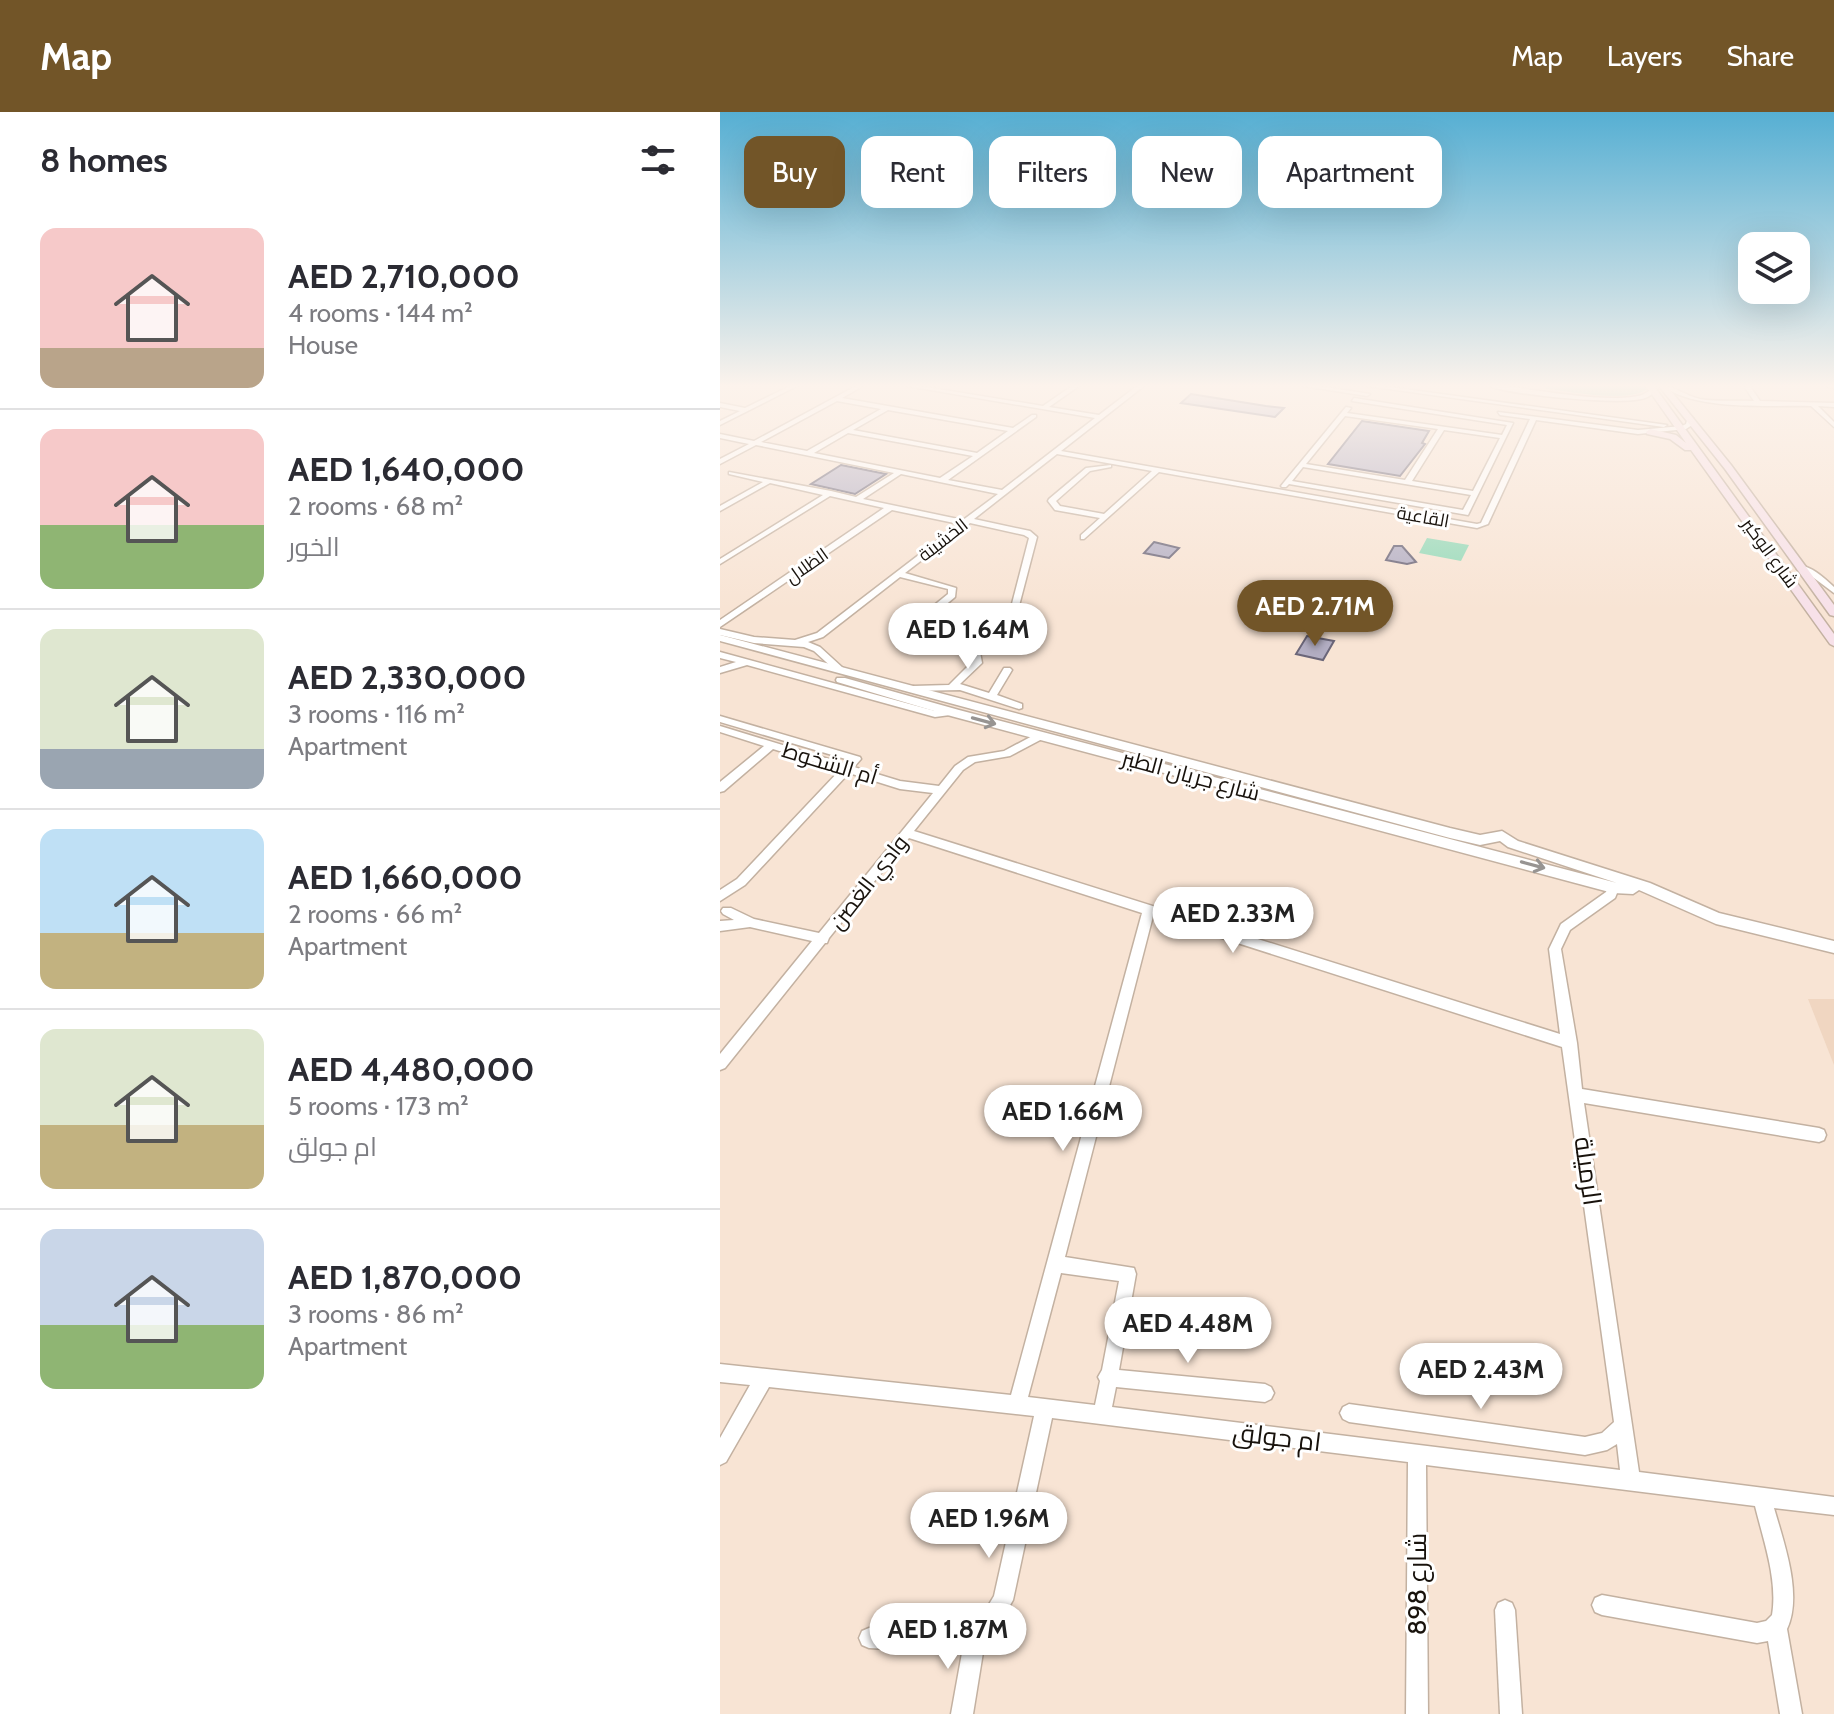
<!DOCTYPE html>
<meta charset="utf-8">
<style>
:root{--surface:#fff;--page:#f2f2f3;--text:#2b2b33;--muted:#7c7c81;--line:#e1e1e2;--accent:#725528}
body{margin:0;font-family:Cabin,Cairo,sans-serif;background:var(--page);color:var(--text);height:100vh;display:flex;flex-direction:column;font-size:30px;white-space:nowrap}
*{box-sizing:border-box;margin:0}
p{font-size:26px;color:var(--muted)}
.icon{flex:none;width:44px;height:44px;fill:none;stroke:currentColor;stroke-width:2;stroke-linecap:round;stroke-linejoin:round}
.map{position:relative;flex:1;overflow:hidden}
.drawer{display:flex;flex-direction:column;background:var(--surface);width:720px}
.drawer>*{flex:none}
.guide{position:absolute;left:24px;top:24px;width:760px;height:72px;display:flex;gap:16px}
.controls{position:absolute;left:1018px;top:120px;display:grid;gap:16px}
.controls a{display:grid;place-items:center;width:72px;height:72px;border-radius:16px;background:var(--surface);box-shadow:0 8px 32px #0002;font-size:40px}
.price{position:absolute;translate:-50% -68px;padding:0 18px;border-radius:28px;background:#fff;color:#222;font-size:26px;line-height:52px;filter:drop-shadow(0 2px 4px #0008)}
.price::after{content:'';position:absolute;left:50%;top:48px;width:24px;height:18px;margin-left:-12px;background:inherit;clip-path:polygon(0 0,100% 0,50% 100%)}
.price.selected{background:var(--accent);color:#fff}
ul{padding:0;list-style:none}
li{display:flex;align-items:center;gap:24px;height:200px;padding:0 40px}
li+li{border-top:2px solid var(--line)}
li span{display:grid;place-items:center;flex:none;width:224px;height:160px;border-radius:16px;color:#555}
li>.icon{margin-inline-start:auto}
span .icon{width:96px;height:96px;fill:#fffc;stroke-width:1}
li b{font-size:34px}
h2{display:flex;justify-content:space-between;align-items:center;height:96px;padding:0 40px;font-size:34px}
.tag{padding:0 28px;border-radius:16px;background:var(--surface);box-shadow:0 8px 32px #0002;font-size:28px;line-height:72px}
.tag.selected{background:var(--accent);color:#fff}
header{display:flex;align-items:center;gap:48px;box-sizing:border-box;height:112px;padding:0 40px;background:var(--accent);color:#fff}
header strong{font-size:38px}
nav{display:flex;gap:44px;margin-inline-start:auto;font-size:28px}
main{display:flex;flex:1;min-height:0}
.map>svg:first-child{display:block}
.built{fill:#f0d6c1}
.green{fill:#94d9b8}
.building{fill:#b3aec3;stroke:#6b6679;stroke-width:2}
.lines{fill:none;stroke-linecap:round;stroke-linejoin:round}
.minor-casing{stroke:#c3b1a1;stroke-width:3}
.tertiary-casing{stroke:#c3b1a1;stroke-width:3}
.secondary-casing{stroke:#c3b1a1;stroke-width:3}
.minor{fill:#fff;fill-rule:evenodd}
.tertiary{fill:#fff;fill-rule:evenodd}
.secondary{fill:#f7e1e9;fill-rule:evenodd}
.oneway{stroke:#979492}
.labels{text-anchor:middle;stroke-width:6;stroke-linejoin:round;paint-order:stroke}
.far-street-label{font-size:18px;fill:#18120c;stroke:#fff}
.street-label{font-size:22px;fill:#18120c;stroke:#fff}
.near-street-label{font-size:26px;fill:#18120c;stroke:#fff}
</style>
<header>
<strong>Map</strong>
<nav><a>Map</a><a>Layers</a><a>Share</a></nav>
</header>
<main>
<section class="drawer">
<h2>8 homes<svg class="icon" aria-label="filters" viewBox="0 0 24 24"><path d="M4 7h16M4 17h16"/><circle cx="9" cy="7" r="2"/><circle cx="15" cy="17" r="2"/></svg></h2>
<ul>
<li><span style="background:linear-gradient(#f6c9c9 75%,#b9a48a 0)"><svg class="icon" aria-label="home" viewBox="0 0 24 24"><path d="M3 11l9-7 9 7M6 9v11h12V9"/></svg></span><div><b>AED 2,710,000</b><p>4 rooms · 144 m²</p><p>House</p></div></li>
<li><span style="background:linear-gradient(#f6c9c9 60%,#8fb573 0)"><svg class="icon" aria-label="home" viewBox="0 0 24 24"><path d="M3 11l9-7 9 7M6 9v11h12V9"/></svg></span><div><b>AED 1,640,000</b><p>2 rooms · 68 m²</p><p>الخور</p></div></li>
<li><span style="background:linear-gradient(#dfe7d0 75%,#9aa5b1 0)"><svg class="icon" aria-label="home" viewBox="0 0 24 24"><path d="M3 11l9-7 9 7M6 9v11h12V9"/></svg></span><div><b>AED 2,330,000</b><p>3 rooms · 116 m²</p><p>Apartment</p></div></li>
<li><span style="background:linear-gradient(#bfe0f5 65%,#c2b280 0)"><svg class="icon" aria-label="home" viewBox="0 0 24 24"><path d="M3 11l9-7 9 7M6 9v11h12V9"/></svg></span><div><b>AED 1,660,000</b><p>2 rooms · 66 m²</p><p>Apartment</p></div></li>
<li><span style="background:linear-gradient(#dfe7d0 60%,#c2b280 0)"><svg class="icon" aria-label="home" viewBox="0 0 24 24"><path d="M3 11l9-7 9 7M6 9v11h12V9"/></svg></span><div><b>AED 4,480,000</b><p>5 rooms · 173 m²</p><p>ام جولق</p></div></li>
<li><span style="background:linear-gradient(#c9d6e8 60%,#8fb573 0)"><svg class="icon" aria-label="home" viewBox="0 0 24 24"><path d="M3 11l9-7 9 7M6 9v11h12V9"/></svg></span><div><b>AED 1,870,000</b><p>3 rooms · 86 m²</p><p>Apartment</p></div></li>
</ul>
</section>
<div class="map">
<svg width="1114" height="1602" viewBox="0 0 1114 1602">
<rect width="100%" height="100%" fill="#f8e4d4"/>
<polygon class="built" points="1088,887 1114,887 1114,953"/>
<g class="green">
<path d="M825 274H929L930 275C912 293 851 279 826 277Z"/>
<polygon points="707,426 749,433 741,449 699,441"/>
</g>
<g class="building">
<polygon points="471,282 546,294 564,296 555,305 461,291"/>
<polygon points="642,309 709,319 702,331 705,332 680,364 608,352"/>
<polygon points="121,353 166,362 135,382 91,372"/>
<polygon points="434,430 459,436 449,446 424,441"/>
<polygon points="674,434 682,434 696,450 687,452 666,448"/>
<polygon points="587,524 614,529 603,548 576,542"/>
</g>
<g class="lines">
<g class="minor-casing">
<g id="minor">
<polygon points="70,274 77,274 0,313 0,309 20,299 0,295 0,291 25,296"/>
<path d="M136 274H143L122 286 293 316 312 303H316V305L228 368 282 378 375 306 187 274H200L323 294 352 274H359L329 295 379 303 417 274H424L341 339 757 412 761 411 810 307 780 303 778 300 918 318 962 314 966 312 968 305 973 306 972 313 966 317 918 322 816 308 768 412 757 416 439 360 364 427H361V423L380 406 335 398 328 389 329 387 366 356 391 353V355L370 359 336 389 340 394 384 402 432 359 337 342 254 407 310 419 317 425 294 513 287 511 309 426 304 423 250 411 185 461 236 476 235 485 193 520 195 523 260 540 262 551 240 572 269 581 284 556H290L292 558 277 583 302 592V596L299 597 240 578 190 579 188 577 193 574 229 573 252 550 253 544 189 527 184 519 185 517 228 482V477L180 465 103 525 88 530 100 535 123 556V560H117L94 539 84 535 34 531 0 523V517L34 525 75 528 97 521 239 412 172 398 0 515V508L164 396 110 384 0 452V447L103 383 50 371 0 399V394L43 370 9 362V360L111 379 136 385 174 361 36 333 0 352V347L29 332 0 326V322L34 329ZM117 289 161 297 87 339 41 330ZM168 298 288 319 257 341 133 318ZM128 321 253 344 220 366 94 341ZM181 362 278 382 243 408 143 387Z"/>
<polygon points="583,274 599,274 650,282 647,284"/>
<polygon points="647,274 663,274 947,313 944,315"/>
<path d="M769 274H785C817 278 893 292 922 283 926 281 929 279 933 277L936 279C933 281 929 285 925 286 902 294 793 283 769 274Z"/>
<path d="M942 274C955 274 966 284 980 287 997 290 1016 288 1034 289L1024 274H1030L1040 289 1114 291V295L1098 294 1114 310V315L1091 294C1047 293 978 299 942 274Z"/>
<polygon points="1106,274 1114,274 1114,276"/>
<path d="M634 286 793 311 748 403 569 372 566 375H562L561 374 565 369 626 295 631 296 627 301 782 323 787 313 632 289ZM625 304 718 317 685 368 586 352ZM724 318 780 326 753 379 692 369ZM583 355 751 383 743 398 572 369Z"/>
<path d="M1077 453C1092 454 1103 465 1114 475V481L1094 466 1077 457Z"/>
<polygon points="0,540 215,599 230,597 235,600 230,603 215,605 27,553 0,561 0,555 16,550 0,546"/>
<path d="M0 604 140 645 141 647 134 655 180 669 219 674 235 654 248 645 284 639 316 622H324V626L290 644 255 650 243 658 194 719 840 922 829 837 841 812 886 780 889 773H897L899 776 895 786 850 818 841 837 857 931 862 977 1099 1016 1104 1018 1106 1023 1104 1028 1099 1030 864 991 919 1360 1114 1385V1403L1054 1396C1064 1431 1083 1483 1067 1517L1082 1602H1060L1048 1529 1037 1531 882 1503 875 1500 872 1493 875 1486 882 1483 1037 1511 1046 1509 1052 1503C1058 1468 1043 1427 1035 1394L706 1353 708 1602H686L688 1350 332 1306 293 1488 273 1523 265 1528 253 1602H231L242 1541 149 1536 142 1533 139 1526 142 1519 149 1516 240 1521 259 1509 274 1484 314 1304 49 1275 6 1350 0 1353V1326L30 1273 0 1270V1252L291 1283 422 801 189 726 109 826 107 831H105L5 956 0 958V942L92 829 30 815 0 819V809L14 808 3 802 1 799 3 796H11L34 807 99 821 213 681 180 677 129 661 25 773 0 789V778L17 767 120 658 53 637 4 679 0 680V670L44 634 0 620V614L125 652 129 648 0 610ZM433 804 842 935 894 1310 882 1321 865 1325 629 1292 623 1295 620 1301 623 1307 629 1310 865 1343 887 1338 897 1332 900 1358 392 1295 396 1275 545 1290 551 1287 554 1281 551 1275 545 1272 399 1258 416 1162 414 1156 345 1145ZM341 1161 399 1169 382 1258 378 1265 380 1269 375 1293 308 1285Z"/>
<polygon points="785,1488 792,1491 795,1498 802,1602 780,1602 775,1498 778,1491"/>
</g>
</g>
<g class="tertiary-casing">
<polygon id="tertiary" points="0,523 730,716 760,723 782,719 798,729 930,771 999,801 1114,829 1114,841 996,812 919,778 913,782 893,781 231,604 117,570 116,568 117,566 125,566 239,598 897,771 788,735 780,729 760,733 730,726 0,529"/>
</g>
<g class="secondary-casing">
<g id="secondary">
<polygon points="926,274 934,274 1114,522 1114,534 1110,532 971,338 965,338 950,327 927,322 926,320 930,317 956,323 966,331"/>
<polygon points="939,274 947,274 1011,353 1114,493 1114,504 1110,503 1005,357"/>
</g>
</g>
<use href="#minor" class="minor"/>
<use href="#tertiary" class="tertiary"/>
<use href="#secondary" class="secondary"/>
</g>
<defs><path id="oneway-shaft" d="M-6 0H5M1.5-3L5.5 0L1.5 3" fill="none" stroke-width="1.6" stroke-linecap="round" stroke-linejoin="round" transform="scale(2)"/></defs>
<g class="oneway">
<use href="#oneway-shaft" transform="translate(264 609) rotate(15)"/>
<use href="#oneway-shaft" transform="translate(813 753) rotate(15)"/>
</g>
<linearGradient id="sky" x2="0" y2="1"><stop stop-color="#56afd3"/><stop offset="0.55" stop-color="#fcf3ec"/><stop offset="1" stop-color="#fcf3ec" stop-opacity="0"/></linearGradient>
<rect width="1114" height="498" fill="url(#sky)"/>
<g class="labels">
<g class="far-street-label">
<text transform="translate(703 405) rotate(10)" y="6">القاعية</text>
<text transform="translate(223 428) rotate(-38)" y="6">الخشينة</text>
<text transform="translate(1050 441) rotate(54)" y="6">شارع الوكير</text>
<text transform="translate(87 454) rotate(-35)" y="6">الظلال</text>
</g>
<g class="street-label">
<text transform="translate(110 651) rotate(17)" y="8">أم الشخوط</text>
<text transform="translate(471 663) rotate(15)" y="8">شارع جريان الطير</text>
<text transform="translate(148 770) rotate(-52)" y="8">وادي الغصن</text>
</g>
<g class="near-street-label">
<text transform="translate(868 1059) rotate(82)" y="9">الرميلة</text>
<text transform="translate(557 1325) rotate(7)" y="9">ام جولق</text>
<text transform="translate(697 1472) rotate(-90)" y="9">شارع 898</text>
</g>
</g>
</svg>
<div class="controls">
<a><svg class="icon" aria-label="layers" viewBox="0 0 24 24"><path d="M12 4l9 5-9 5-9-5zM3 14l9 5 9-5"/></svg></a>
</div>
<b class="price selected" style="left:595px;top:536px">AED 2.71M</b>
<b class="price" style="left:248px;top:559px">AED 1.64M</b>
<b class="price" style="left:513px;top:843px">AED 2.33M</b>
<b class="price" style="left:343px;top:1041px">AED 1.66M</b>
<b class="price" style="left:468px;top:1253px">AED 4.48M</b>
<b class="price" style="left:761px;top:1299px">AED 2.43M</b>
<b class="price" style="left:269px;top:1448px">AED 1.96M</b>
<b class="price" style="left:228px;top:1559px">AED 1.87M</b>
<div class="guide">
<a class="tag selected">Buy</a>
<a class="tag">Rent</a>
<a class="tag">Filters</a>
<a class="tag">New</a>
<a class="tag">Apartment</a>
</div>
</div>
</main>
